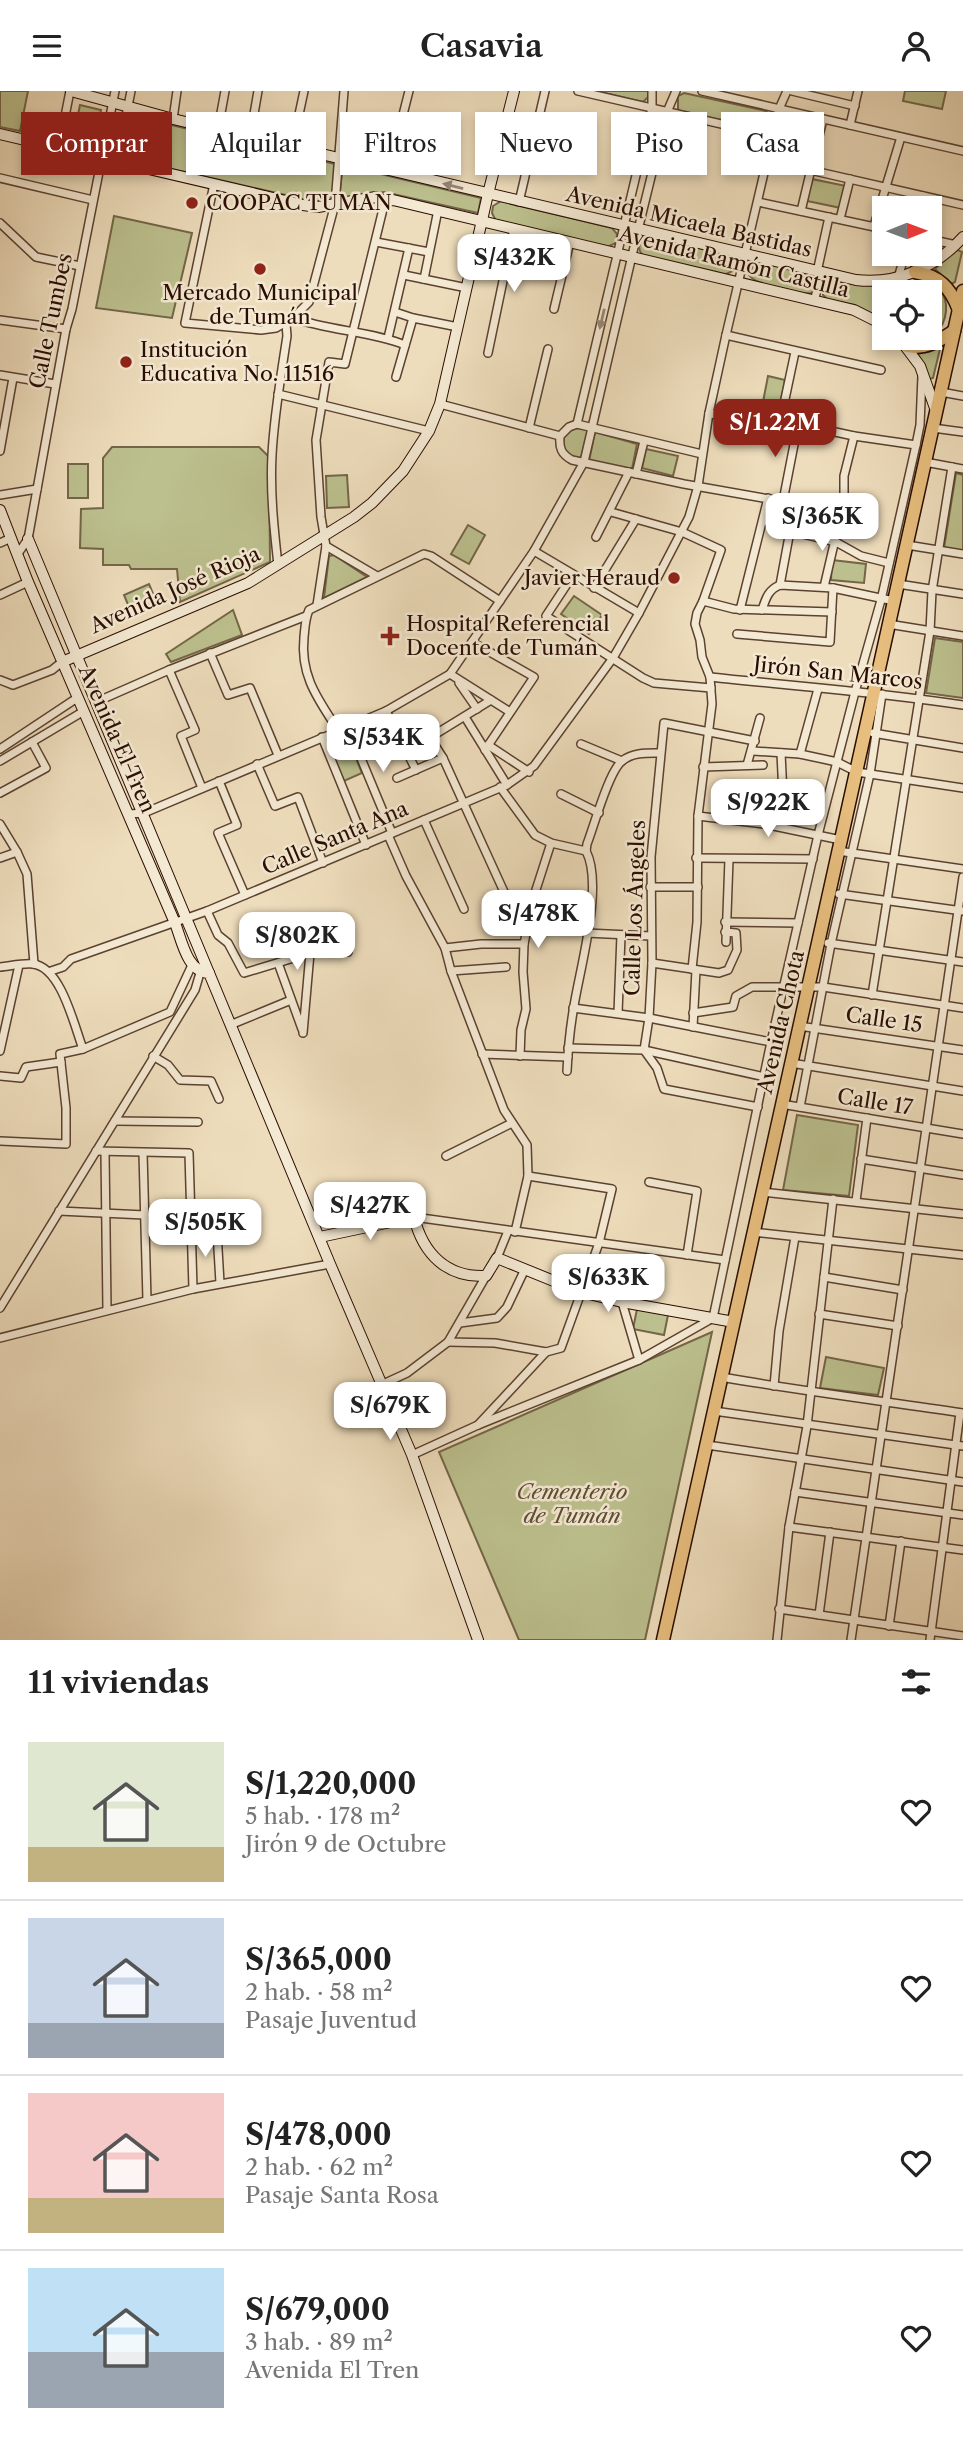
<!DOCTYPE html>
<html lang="es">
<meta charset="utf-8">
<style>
:root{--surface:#fff;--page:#f6f6f6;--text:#222;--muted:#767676;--line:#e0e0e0;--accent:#8f2418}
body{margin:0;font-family:"Libre Caslon Text",serif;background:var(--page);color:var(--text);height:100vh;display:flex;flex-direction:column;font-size:26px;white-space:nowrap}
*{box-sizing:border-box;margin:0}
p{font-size:23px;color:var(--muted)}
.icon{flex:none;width:38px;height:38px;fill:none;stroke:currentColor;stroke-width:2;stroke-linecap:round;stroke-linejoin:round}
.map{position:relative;height:1549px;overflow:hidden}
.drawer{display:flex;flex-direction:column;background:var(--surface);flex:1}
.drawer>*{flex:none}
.banner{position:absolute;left:21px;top:21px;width:922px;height:63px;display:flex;gap:14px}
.needle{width:46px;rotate:89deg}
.buttons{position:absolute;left:872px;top:105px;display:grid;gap:14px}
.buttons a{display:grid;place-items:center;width:70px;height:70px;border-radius:0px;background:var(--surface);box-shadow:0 4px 10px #0003;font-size:35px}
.price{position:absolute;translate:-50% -60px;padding:0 16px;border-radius:14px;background:#fff;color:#222;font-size:23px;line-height:46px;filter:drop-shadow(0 2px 4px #0008)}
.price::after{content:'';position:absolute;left:50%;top:42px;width:21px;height:16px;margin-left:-10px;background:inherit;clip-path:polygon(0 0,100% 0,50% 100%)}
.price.active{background:var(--accent);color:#fff}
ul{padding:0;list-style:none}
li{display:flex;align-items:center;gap:21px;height:175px;padding:0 28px}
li+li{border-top:2px solid var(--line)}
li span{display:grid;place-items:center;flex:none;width:196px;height:140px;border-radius:0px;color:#555}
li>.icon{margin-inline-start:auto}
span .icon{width:84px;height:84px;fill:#fffc;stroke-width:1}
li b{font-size:30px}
h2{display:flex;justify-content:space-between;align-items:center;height:84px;padding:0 28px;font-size:30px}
.chip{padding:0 24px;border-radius:0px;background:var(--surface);box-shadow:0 4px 10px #0003;font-size:24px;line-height:63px}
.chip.active{background:var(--accent);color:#fff}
header{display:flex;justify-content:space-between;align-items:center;height:91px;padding:0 28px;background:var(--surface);font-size:32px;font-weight:600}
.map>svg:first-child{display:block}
.green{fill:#bcc08e;stroke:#736648;stroke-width:2}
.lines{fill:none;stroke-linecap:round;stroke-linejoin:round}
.street-casing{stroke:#5b4130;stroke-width:10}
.secondary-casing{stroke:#2a0d02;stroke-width:12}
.highway-casing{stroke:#2a0d02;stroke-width:15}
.street{stroke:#f4e9d3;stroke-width:7}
.secondary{stroke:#f4e9d3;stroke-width:10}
.highway{stroke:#e7be7e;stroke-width:12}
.oneway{fill:#998675}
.poi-dot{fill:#8f2418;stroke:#f4e9d3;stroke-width:2.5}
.labels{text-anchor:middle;stroke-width:5;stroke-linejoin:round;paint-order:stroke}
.poi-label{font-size:21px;fill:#2a0d02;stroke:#f4e9d3;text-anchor:start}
.street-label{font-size:21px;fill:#2a0d02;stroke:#f4e9d3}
.park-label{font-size:21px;font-style:italic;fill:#5d4c33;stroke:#f4e9d3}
</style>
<header><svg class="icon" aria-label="menu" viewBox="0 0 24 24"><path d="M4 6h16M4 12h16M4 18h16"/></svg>Casavia<svg class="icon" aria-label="person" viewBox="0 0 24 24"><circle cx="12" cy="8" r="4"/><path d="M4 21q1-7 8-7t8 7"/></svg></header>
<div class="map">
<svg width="963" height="1549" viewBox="0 0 963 1549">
<rect width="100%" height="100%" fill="#eeddbc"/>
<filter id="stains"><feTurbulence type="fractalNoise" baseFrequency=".00286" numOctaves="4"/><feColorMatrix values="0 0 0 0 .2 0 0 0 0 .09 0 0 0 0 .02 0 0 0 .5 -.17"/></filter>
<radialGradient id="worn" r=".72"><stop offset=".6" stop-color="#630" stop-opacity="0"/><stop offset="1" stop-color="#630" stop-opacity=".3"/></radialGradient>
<g class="green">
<polygon points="0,0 28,0 20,40 0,36"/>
<polygon points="596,0 649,0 648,6 643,11"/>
<polygon points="905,0 946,0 942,18 903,10"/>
<polygon points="684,2 766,20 771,26 769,35 764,39 681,20 678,18 678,5"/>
<polygon points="80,14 101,19 94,52 73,47"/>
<polygon points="134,25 335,73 332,110 312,110 124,67"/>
<polygon points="343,74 481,107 478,122 384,101 339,108"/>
<polygon points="812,88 846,95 841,117 807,110"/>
<polygon points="501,110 612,137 617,143 616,152 607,156 496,130 492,122 493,115"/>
<polygon points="114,125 192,142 172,227 96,217"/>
<path d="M650 145 731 165 737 172 735 179 724 184 645 166C635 158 639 149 650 145Z"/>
<polygon points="956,158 962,161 955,191 951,193 935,178"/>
<path d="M761 171 812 184 815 188 816 197 812 202C799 204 757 195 749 184L753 174Z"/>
<path d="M923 188C963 197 947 262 906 247H929V201H884V229L855 214 828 209 823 204C823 196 825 193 832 190L882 196Z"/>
<polygon points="939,255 940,258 933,287 929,288 918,263 919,260"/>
<polygon points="768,285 785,289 779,320 762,316"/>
<path d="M575 337 588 339 581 367 572 366 563 358C563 345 564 342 575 337Z"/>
<polygon points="595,341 637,353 632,378 589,370"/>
<polygon points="112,356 259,356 269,366 270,471 180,511 177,478 131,478 129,474 103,474 103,458 80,457 81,418 103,417 103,367"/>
<polygon points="646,358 678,365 673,385 642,377"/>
<rect x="68" y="373" width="20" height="34"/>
<polygon points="956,382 963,384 963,460 944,457"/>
<polygon points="347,384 349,416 327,417 326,385"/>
<polygon points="468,434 485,444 469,473 451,463"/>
<polygon points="334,464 367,486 324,507 329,465"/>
<polygon points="832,469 866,473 864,492 831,489"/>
<polygon points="149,493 156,510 131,521 124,504"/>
<polygon points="574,505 602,524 589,543 561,523"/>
<polygon points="233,519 242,544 171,571 166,563"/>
<polygon points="935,547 963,551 963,607 926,602"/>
<polygon points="345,640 362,682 344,690 326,647"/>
<polygon points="797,1024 858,1034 849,1105 783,1099"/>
<polygon points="637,1218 668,1224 664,1244 633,1238"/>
<polygon points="712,1241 645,1549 519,1549 439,1361"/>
<polygon points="826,1266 884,1277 878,1304 820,1297"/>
</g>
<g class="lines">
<g class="street-casing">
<g id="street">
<polyline points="578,0 773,45"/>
<polyline points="702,0 963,60"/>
<polyline points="792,0 855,15"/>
<polyline points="173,28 177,0"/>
<polyline points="850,34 858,0"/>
<polyline points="218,38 225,0"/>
<polyline points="250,46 258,0"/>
<polyline points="59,56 70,0"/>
<polyline points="292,56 304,0"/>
<polyline points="117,70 131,0"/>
<polyline points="389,79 409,0"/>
<polyline points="810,79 963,114"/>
<polyline points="0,87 93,109"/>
<polyline points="214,93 185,232 261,239 276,237 293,227 309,211 335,113 344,0"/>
<polyline points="519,111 545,0"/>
<polyline points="758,111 884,138"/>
<polyline points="920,117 923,105"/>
<polyline points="801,120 823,28"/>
<polyline points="840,128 850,88"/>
<polyline points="0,132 36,166 80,175"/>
<polyline points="874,135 901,46"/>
<polyline points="929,148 956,154"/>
<polyline points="376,151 429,161"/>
<polyline points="817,181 829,126"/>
<polyline points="404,184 467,197"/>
<polyline points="898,187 905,163"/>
<polyline points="424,188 438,119"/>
<polyline points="814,210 822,182"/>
<polyline points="554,218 570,151"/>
<polyline points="395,221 413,227 458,236"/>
<path d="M293 227C330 240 370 240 405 254"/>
<polyline points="0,229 66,238"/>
<polyline points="726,244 881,279"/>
<polyline points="388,247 409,157"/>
<polyline points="488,262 514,137"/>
<polyline points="0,284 55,293"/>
<polyline points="396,286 413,227"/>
<polyline points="941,301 963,305"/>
<polyline points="278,303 429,340"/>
<polyline points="440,313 560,345 569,336 577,333 702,363"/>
<path d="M709 322C729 327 747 338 764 323L798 333 854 345 916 354"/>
<polyline points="781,327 795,261"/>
<polyline points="577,333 652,17 652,0"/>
<polyline points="529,337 548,258"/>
<polyline points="933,337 963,341"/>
<path d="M560 345C559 357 561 363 572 369L684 393 820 417"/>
<polyline points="0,360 13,287"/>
<polyline points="925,371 963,378"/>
<polyline points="636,383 644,350"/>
<polyline points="0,404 37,398"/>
<polyline points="783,410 798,333"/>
<polyline points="611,421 682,441 721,459 703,510 697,522 695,533 700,549 702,566 710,586 712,613 698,725 697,831 692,878"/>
<polyline points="763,429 790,440 836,451 861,465 889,472"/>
<polyline points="596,446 629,381"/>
<polyline points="0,452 11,447"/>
<polyline points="907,454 963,463"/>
<polyline points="326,455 377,485"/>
<polyline points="534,460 639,522"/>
<polyline points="17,464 28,448 66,238 72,218 115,0"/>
<path d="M278 474C274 438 270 401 272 364 274 324 281 285 287 245L286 233"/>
<polyline points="573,484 546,525 643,587 654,592 711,597"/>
<polyline points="898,493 963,503"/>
<polyline points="780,494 790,440"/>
<polyline points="824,496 844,410 844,385 854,345"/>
<polyline points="594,497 636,428"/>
<polyline points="0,504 28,491"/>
<polyline points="703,510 734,518 832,521"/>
<polyline points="317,514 326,455 321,426 316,349 329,271 345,273 385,110"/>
<polyline points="740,519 768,407"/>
<path d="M762 519C766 507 768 499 780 494L833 497 894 510"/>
<polyline points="888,533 963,545"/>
<polyline points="737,543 830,551 833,497"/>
<polyline points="472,551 534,586 485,659"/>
<polyline points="210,562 228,604 250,597 278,664"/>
<polyline points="169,579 195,639 181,645 202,697"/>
<polyline points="450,583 510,621"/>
<path d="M710 586C794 595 879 601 963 614"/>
<polyline points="0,589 13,594 52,579 62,571"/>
<polyline points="459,592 477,618"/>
<polyline points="96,611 169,579 306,525"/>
<polyline points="386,620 416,679"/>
<polyline points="465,626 507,694"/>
<polyline points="348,636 392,742"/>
<path d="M338 639C318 608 300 585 304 546 305 537 305 528 309 519L424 463 431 465 500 510"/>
<polyline points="873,642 963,657"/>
<polyline points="322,646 366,754"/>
<polyline points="431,648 443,667 505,803 590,823"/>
<polyline points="755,650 664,632 651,766 652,872 649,927 644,959 657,977 664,998 758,1016"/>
<polyline points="581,653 622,670"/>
<polyline points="488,654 529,681"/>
<polyline points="0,658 77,607"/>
<polyline points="408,660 491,609"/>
<polyline points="753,660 800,663 837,671 857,681 963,697"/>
<polyline points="781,662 783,704"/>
<polyline points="800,663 818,598"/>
<polyline points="0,670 84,620"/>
<polyline points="257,673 275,715 298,706 323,772"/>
<polyline points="747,674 760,627"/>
<polyline points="703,676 763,674"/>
<polyline points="397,687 443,667"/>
<polyline points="219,690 237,734 218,742 245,804"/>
<polyline points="500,696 535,744 551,752 586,760"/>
<polyline points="0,702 46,677 32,651"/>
<polyline points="561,703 599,722"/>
<polyline points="129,723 144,722 386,620 450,583 534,460 584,371 638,139 667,21 676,0"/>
<polyline points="698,725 764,733 841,749"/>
<polyline points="424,729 464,818"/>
<polyline points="0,733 17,761 27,783 34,873"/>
<polyline points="388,744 406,785 445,857 451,880 504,1019 527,1054 528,1085 515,1141"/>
<path d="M586 760 587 753C594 735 609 680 622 670 633 661 648 662 660 662"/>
<polyline points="838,760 963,778"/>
<polyline points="0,767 17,761"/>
<polyline points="696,767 813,768"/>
<polyline points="650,796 698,796"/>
<polyline points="839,803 963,820"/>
<polyline points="207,820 218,844 228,852 244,882 310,862 348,861"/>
<polyline points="725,831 798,832"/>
<polyline points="586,842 651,845"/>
<polyline points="726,851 729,768"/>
<polyline points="828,852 963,871"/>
<polyline points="445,857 481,853 524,853"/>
<polyline points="278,872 302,938"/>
<polyline points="652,872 719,882 728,879 737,859 736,842 725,841"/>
<path d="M0 876C10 875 23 872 33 873 61 876 74 934 83 958"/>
<polyline points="51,880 63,876 71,868 207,820 507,694 534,675 613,567 639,522 689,426 698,395 709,322 726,244 779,18 787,0"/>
<polyline points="451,880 506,876"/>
<polyline points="872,904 930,540 932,500 952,376"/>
<polyline points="573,917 649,927 771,951"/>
<polyline points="618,922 621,844"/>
<polyline points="693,922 733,916 736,905 752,896 823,896 963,917"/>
<polyline points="230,934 291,909"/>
<polyline points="799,935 963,959"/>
<polyline points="693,936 696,879"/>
<polyline points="303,942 310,862"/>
<polyline points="568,957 644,959 765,986"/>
<polyline points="0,960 19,874"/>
<polyline points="482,963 568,966"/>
<polyline points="153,965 168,974 180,989 211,990 219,1008"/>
<polyline points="520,965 521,939 526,918 523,881 524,853 533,808 551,752"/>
<polyline points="791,972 963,1000"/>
<path d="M567 980C568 959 570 937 574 915 580 877 604 794 586 760"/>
<polyline points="0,985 21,987 26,976 61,971"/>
<polyline points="781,1013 963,1043"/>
<polyline points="800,1016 831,853 870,683 882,603"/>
<polyline points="115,1030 198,1031"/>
<polyline points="0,1050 66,1053 66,1017 60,963 83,958 170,921 192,874"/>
<polyline points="96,1060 189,1062 193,1198"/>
<polyline points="105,1062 107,1218"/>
<polyline points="143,1062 147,1209"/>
<polyline points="446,1065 512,1032"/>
<polyline points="861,1068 963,1084"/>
<polyline points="649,1091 697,1100 687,1164"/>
<polyline points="762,1101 963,1123"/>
<polyline points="856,1110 867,1027"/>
<polyline points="59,1120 145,1124"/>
<polyline points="414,1126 725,1169"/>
<polyline points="217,1141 220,1192"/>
<polyline points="753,1141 963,1164"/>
<polyline points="497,1167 508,1140"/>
<polyline points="824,1186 903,1199"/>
<polyline points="622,1211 639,1269"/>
<polyline points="0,1217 195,899 200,882"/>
<polyline points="819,1223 898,1235"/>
<polyline points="460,1232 497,1227 507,1216 525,1178"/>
<polyline points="0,1247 193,1198 330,1173"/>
<polyline points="448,1251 495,1252 546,1261"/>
<path d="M721 1286C802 1300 882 1310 963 1322"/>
<polyline points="381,1294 407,1282 448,1251 486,1185"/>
<polyline points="774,1295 779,1240 795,1146"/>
<polyline points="714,1320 963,1355"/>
<polyline points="478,1334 639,1269 713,1227 771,951 818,744 855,601 881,509 916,354 920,334 922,285"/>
<polyline points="707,1354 963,1391"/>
<polyline points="412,1364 478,1334 546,1261 561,1257 599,1152 612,1098 528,1085"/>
<polyline points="795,1401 963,1424"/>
<polyline points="789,1436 963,1459"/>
<polyline points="779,1518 963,1545"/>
<polyline points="819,1524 830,1441"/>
<polyline points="889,1535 901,1450"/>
<polyline points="777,1549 789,1436 807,1335 833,1108"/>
<polyline points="851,1549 963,786"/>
<polyline points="930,1549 960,1322"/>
</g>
</g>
<g class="secondary-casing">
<g id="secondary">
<path d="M71 0 173 28 856 189C897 194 936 176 963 146"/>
<polyline points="0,43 303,114 318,116 376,106 385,110 393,109 854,219 884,234"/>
<polyline points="899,247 920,275 935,317"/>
<path d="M0 419 28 491 175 832C182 850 187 881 209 882L330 1173 412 1364 478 1549"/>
<polyline points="28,448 209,882"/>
<polyline points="62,571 248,492 354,426 372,412 403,380 429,340 440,313 488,103 514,0"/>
<path d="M320 1146 414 1126C423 1163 447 1187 486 1185L497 1167 581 1201 622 1211 734 1231"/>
</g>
</g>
<g class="highway-casing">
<g id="highway">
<path d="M915 181C939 185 950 196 959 219"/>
<path d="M907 255C925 259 939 250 954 240"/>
<polyline points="663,1549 963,200"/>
</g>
</g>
<use href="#street" class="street"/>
<use href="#secondary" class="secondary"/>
<use href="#highway" class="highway"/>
</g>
<defs><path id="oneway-solid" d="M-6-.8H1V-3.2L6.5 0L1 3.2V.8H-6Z" transform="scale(1.75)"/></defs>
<g class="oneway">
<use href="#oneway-solid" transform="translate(453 95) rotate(-166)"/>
<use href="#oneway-solid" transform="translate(602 228) rotate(103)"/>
</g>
<g class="poi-dot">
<circle cx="192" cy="112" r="7"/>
<circle cx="260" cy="178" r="7"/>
<circle cx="126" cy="271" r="7"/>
<circle cx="674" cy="487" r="7"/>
<path d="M386.5 534.5h7v7h7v7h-7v7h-7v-7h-7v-7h7z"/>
</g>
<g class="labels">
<g class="poi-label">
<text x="206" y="119">COOPAC TUMAN</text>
<text x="260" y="209" text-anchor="middle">Mercado Municipal<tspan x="260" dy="24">de Tumán</tspan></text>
<text x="140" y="266">Institución<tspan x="140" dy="24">Educativa No. 11516</tspan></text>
<text x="660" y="494" text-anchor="end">Javier Heraud</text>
<text x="406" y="540">Hospital Referencial<tspan x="406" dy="24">Docente de Tumán</tspan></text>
</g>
<g class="street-label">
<text transform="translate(689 131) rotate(13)" y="7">Avenida Micaela Bastidas</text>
<text transform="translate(734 171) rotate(14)" y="7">Avenida Ramón Castilla</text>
<text transform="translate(51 230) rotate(-78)" y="7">Calle Tumbes</text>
<text transform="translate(175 499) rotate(-24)" y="7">Avenida José Rioja</text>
<text transform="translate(838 582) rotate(6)" y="7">Jirón San Marcos</text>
<text transform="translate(117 648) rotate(66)" y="7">Avenida El Tren</text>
<text transform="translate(335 747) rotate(-23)" y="7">Calle Santa Ana</text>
<text transform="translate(635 817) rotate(-88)" y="7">Calle Los Ángeles</text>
<text transform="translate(884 929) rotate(8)" y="7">Calle 15</text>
<text transform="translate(781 931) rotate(-77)" y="7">Avenida Chota</text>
<text transform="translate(875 1011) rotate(9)" y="7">Calle 17</text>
</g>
<g class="park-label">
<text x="572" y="1408">Cementerio<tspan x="572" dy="24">de Tumán</tspan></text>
</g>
</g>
<rect width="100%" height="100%" filter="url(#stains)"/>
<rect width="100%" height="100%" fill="url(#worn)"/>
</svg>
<div class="buttons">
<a><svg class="needle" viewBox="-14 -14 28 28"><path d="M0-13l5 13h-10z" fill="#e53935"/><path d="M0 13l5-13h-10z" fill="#767676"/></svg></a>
<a><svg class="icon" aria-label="locate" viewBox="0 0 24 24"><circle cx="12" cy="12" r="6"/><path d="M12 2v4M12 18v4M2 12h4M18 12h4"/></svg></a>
</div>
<b class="price" style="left:514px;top:203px">S/432K</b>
<b class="price active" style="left:775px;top:368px">S/1.22M</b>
<b class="price" style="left:822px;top:462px">S/365K</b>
<b class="price" style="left:383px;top:683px">S/534K</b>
<b class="price" style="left:768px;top:748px">S/922K</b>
<b class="price" style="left:538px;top:859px">S/478K</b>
<b class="price" style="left:297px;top:881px">S/802K</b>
<b class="price" style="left:370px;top:1151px">S/427K</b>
<b class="price" style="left:205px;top:1168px">S/505K</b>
<b class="price" style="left:608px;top:1223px">S/633K</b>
<b class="price" style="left:390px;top:1351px">S/679K</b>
<div class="banner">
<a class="chip active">Comprar</a>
<a class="chip">Alquilar</a>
<a class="chip">Filtros</a>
<a class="chip">Nuevo</a>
<a class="chip">Piso</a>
<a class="chip">Casa</a>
</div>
</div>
<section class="drawer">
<h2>11 viviendas<svg class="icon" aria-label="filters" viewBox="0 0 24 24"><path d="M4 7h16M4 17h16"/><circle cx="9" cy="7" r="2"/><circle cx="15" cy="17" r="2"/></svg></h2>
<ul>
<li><span style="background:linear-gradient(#dfe7d0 75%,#c2b280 0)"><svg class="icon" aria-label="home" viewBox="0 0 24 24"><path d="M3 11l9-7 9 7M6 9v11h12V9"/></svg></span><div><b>S/1,220,000</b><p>5 hab. · 178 m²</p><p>Jirón 9 de Octubre</p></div><svg class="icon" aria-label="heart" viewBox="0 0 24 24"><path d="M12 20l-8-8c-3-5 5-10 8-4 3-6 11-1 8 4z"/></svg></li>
<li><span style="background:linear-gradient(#c9d6e8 75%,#9aa5b1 0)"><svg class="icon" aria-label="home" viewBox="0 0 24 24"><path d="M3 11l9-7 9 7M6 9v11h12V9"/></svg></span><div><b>S/365,000</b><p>2 hab. · 58 m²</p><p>Pasaje Juventud</p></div><svg class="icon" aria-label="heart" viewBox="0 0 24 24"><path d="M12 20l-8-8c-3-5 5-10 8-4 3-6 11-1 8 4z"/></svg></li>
<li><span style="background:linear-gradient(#f6c9c9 75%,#c2b280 0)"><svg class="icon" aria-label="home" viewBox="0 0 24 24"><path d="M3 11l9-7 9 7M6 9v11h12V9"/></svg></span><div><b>S/478,000</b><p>2 hab. · 62 m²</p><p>Pasaje Santa Rosa</p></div><svg class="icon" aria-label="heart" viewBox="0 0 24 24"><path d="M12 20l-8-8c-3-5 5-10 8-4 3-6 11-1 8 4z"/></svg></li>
<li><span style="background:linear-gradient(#bfe0f5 60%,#9aa5b1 0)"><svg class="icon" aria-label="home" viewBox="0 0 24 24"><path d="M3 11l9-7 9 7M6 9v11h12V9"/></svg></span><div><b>S/679,000</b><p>3 hab. · 89 m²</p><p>Avenida El Tren</p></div><svg class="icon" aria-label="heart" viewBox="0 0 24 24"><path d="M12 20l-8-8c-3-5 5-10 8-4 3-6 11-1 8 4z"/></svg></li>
</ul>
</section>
